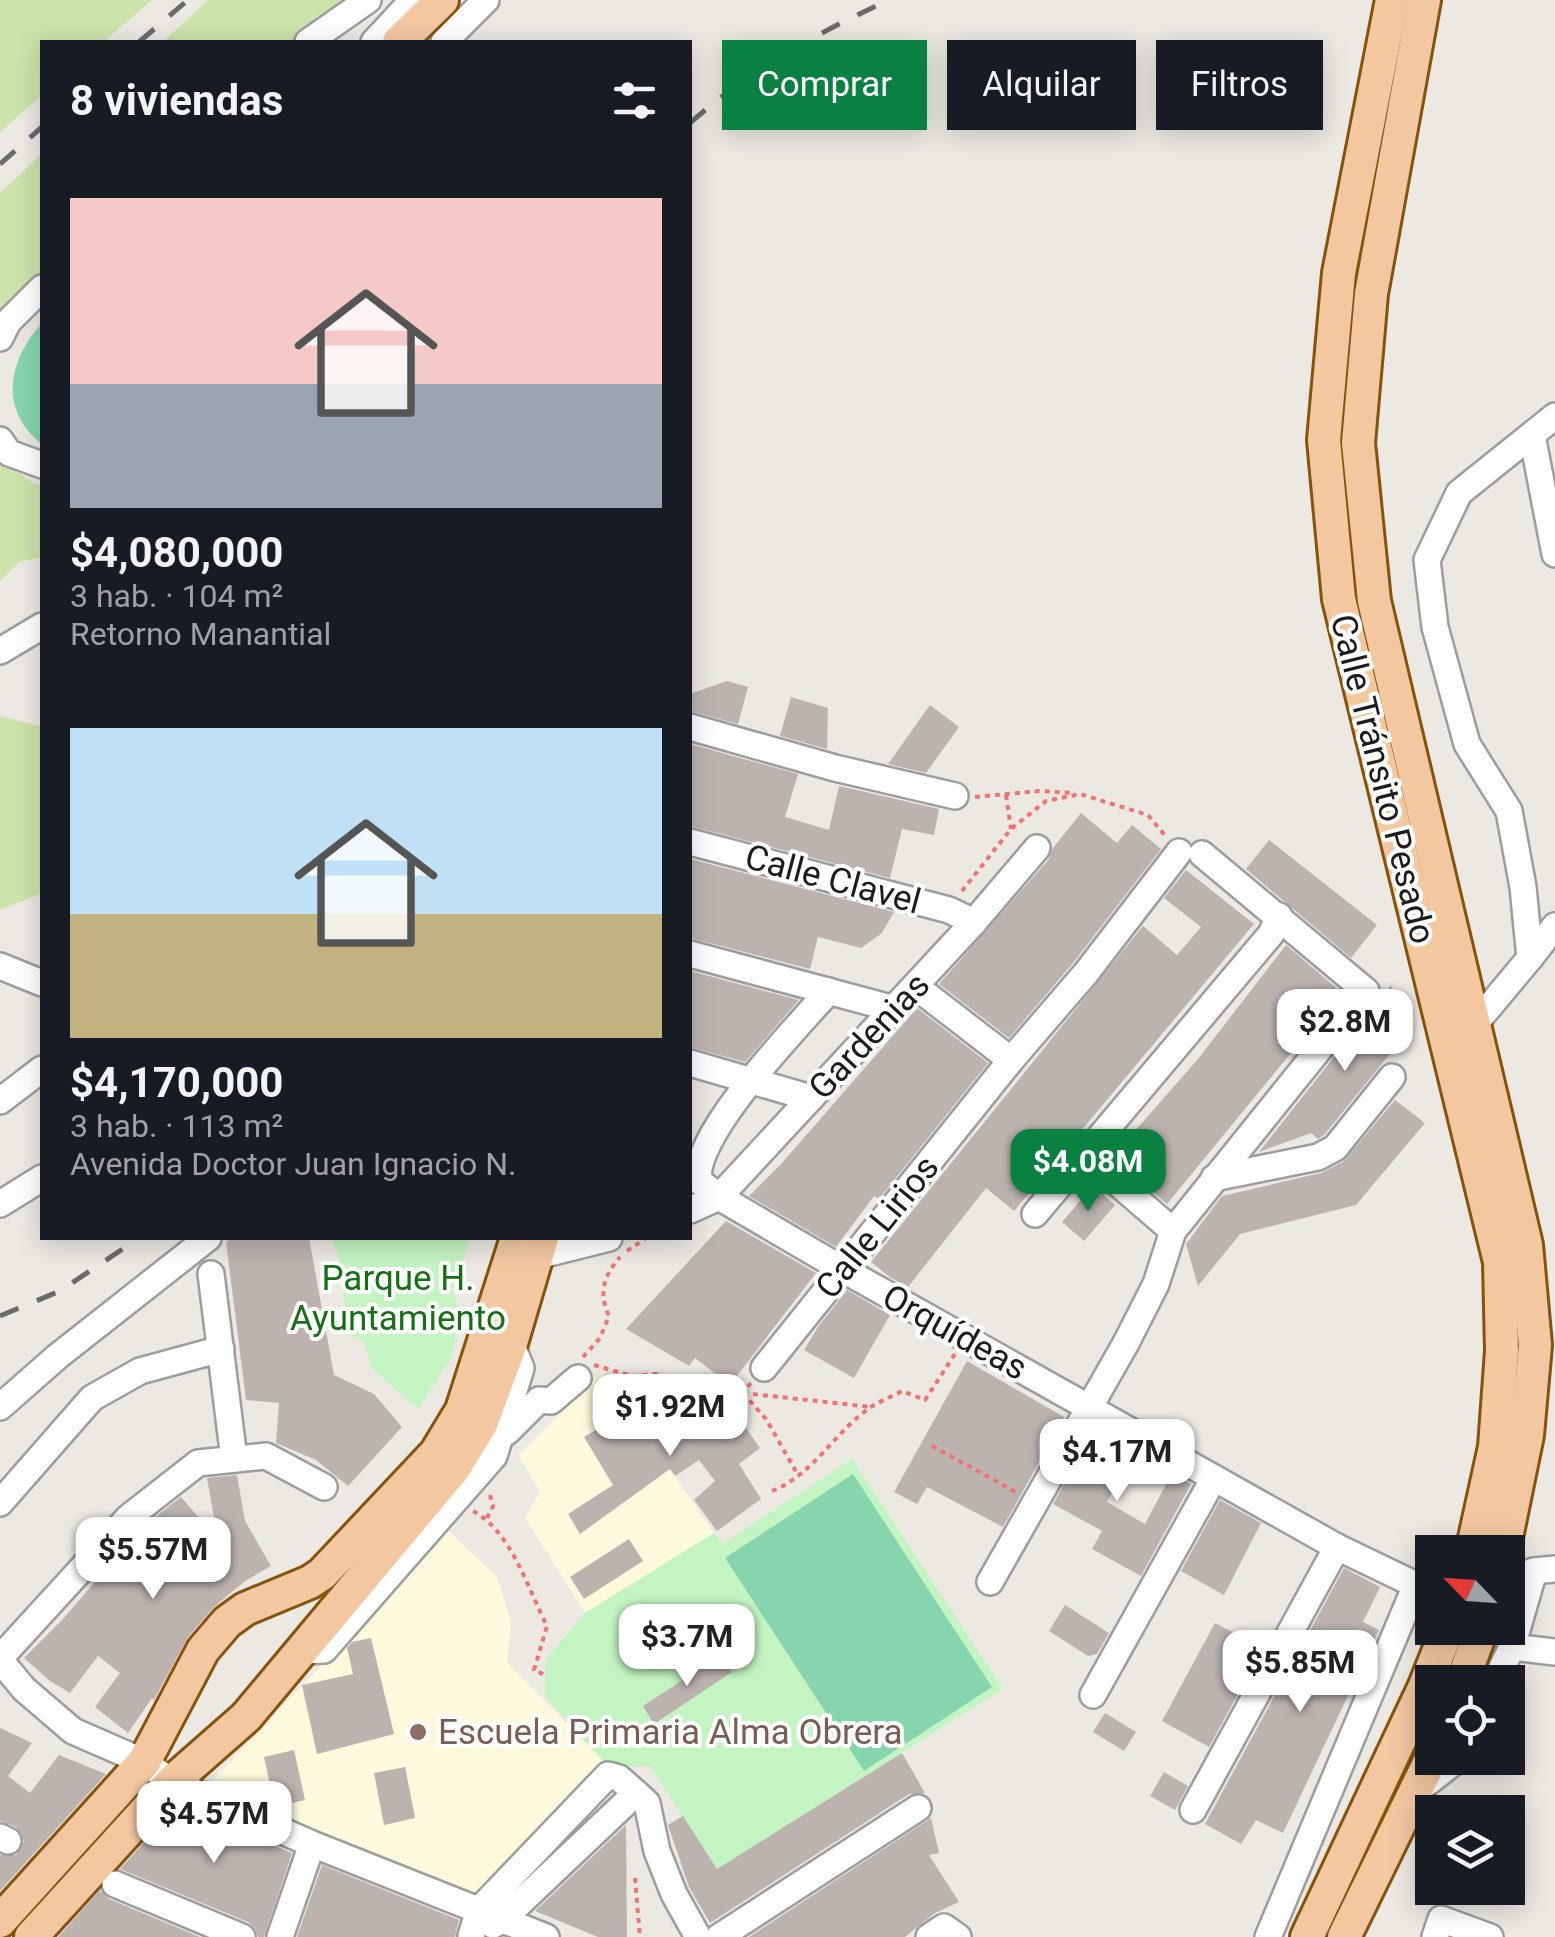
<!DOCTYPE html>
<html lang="es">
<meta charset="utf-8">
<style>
:root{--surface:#171b24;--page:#20242c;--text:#f1f3f6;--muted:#9ea1a6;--accent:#0b8043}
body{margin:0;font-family:Roboto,sans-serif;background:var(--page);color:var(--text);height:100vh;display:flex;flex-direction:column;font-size:38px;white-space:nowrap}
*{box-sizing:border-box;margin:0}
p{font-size:32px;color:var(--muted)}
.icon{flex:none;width:55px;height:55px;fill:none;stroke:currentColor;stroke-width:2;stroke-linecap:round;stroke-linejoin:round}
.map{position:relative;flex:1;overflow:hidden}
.sheet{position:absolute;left:40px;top:40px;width:652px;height:1200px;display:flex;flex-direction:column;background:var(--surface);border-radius:0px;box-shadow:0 5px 25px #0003}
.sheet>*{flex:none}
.guide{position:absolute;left:722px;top:40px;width:682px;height:90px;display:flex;gap:20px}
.needle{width:65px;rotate:295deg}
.buttons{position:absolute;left:1415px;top:1535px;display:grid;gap:20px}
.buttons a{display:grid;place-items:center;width:110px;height:110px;border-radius:0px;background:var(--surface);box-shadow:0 5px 25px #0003;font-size:50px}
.price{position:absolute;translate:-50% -85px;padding:0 22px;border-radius:20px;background:#fff;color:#222;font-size:32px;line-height:65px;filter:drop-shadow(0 2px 5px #0008)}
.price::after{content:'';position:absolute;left:50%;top:60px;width:30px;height:22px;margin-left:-15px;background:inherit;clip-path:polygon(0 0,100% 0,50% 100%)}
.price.on{background:var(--accent);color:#fff}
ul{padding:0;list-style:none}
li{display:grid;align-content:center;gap:20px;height:530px;padding:0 30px}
li span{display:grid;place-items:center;height:310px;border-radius:0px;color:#555}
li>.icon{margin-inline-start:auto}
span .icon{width:180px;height:180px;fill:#fffc;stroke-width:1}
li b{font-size:42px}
h2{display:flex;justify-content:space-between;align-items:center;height:120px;padding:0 30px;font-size:42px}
.pill{padding:0 35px;border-radius:0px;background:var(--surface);box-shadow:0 5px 25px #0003;font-size:35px;line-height:90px}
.pill.on{background:var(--accent);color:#fff}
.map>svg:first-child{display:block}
.education{fill:#fcf9dc}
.grass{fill:#cce3ac}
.park{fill:#c3f4c2}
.pitch{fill:#87d5af}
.building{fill:#bcb3af}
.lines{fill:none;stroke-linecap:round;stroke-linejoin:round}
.minor-casing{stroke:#9d9d9d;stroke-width:30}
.major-casing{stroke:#86530d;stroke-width:38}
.path{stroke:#ed7473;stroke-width:4;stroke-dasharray:5 5;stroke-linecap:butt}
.minor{stroke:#fff;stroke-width:25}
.major{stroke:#f3c8a1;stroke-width:32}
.rail{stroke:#6a6a6a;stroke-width:5;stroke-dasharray:20 20;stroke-linecap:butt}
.education-dot{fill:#8d6e63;stroke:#fff;stroke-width:4}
.labels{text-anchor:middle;stroke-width:8;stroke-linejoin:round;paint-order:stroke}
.street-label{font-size:35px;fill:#1c1c1c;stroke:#fff}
.park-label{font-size:35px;fill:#156f15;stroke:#fff}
.education-label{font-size:35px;fill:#785e54;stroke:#fff;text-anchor:start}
</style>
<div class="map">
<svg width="1555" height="1937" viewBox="0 0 1555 1937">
<rect width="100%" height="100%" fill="#ece8e2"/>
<g class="education">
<polygon points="602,1371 714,1533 585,1613 525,1518 540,1491 518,1455"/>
<polygon points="449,1531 497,1577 511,1622 507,1662 609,1767 479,1895 207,1786"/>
</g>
<g class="grass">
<polygon points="0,0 152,0 103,42 42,42 42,95 0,132"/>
<polygon points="208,0 361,0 300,42 163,42"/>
<polygon points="42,154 42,276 0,320 0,193"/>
<polygon points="0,461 35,484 42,485 42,557 19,562 0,581"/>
<polygon points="0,716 42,727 42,893 0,910"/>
</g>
<g class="park">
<polygon points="330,1238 464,1238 469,1243 452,1289 460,1315 451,1358 418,1409 371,1367 364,1340 349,1334 338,1253"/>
<polygon points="852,1459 1003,1689 717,1869 650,1766 609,1767 545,1697 546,1659 585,1613 714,1533 723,1544"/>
</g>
<g class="pitch">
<path d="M42 323V444C0 412 6 363 42 323Z"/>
<polygon points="853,1474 992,1687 864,1771 725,1558"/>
</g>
<g class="building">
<polygon points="727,681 748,687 738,724 690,711 690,694"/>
<polygon points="791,697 828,708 827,749 780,736"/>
<polygon points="930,705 959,727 926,773 888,764"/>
<polygon points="690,744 798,774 785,817 829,830 839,786 939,809 934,835 902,829 890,878 690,826"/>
<polygon points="1081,813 1117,843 1132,825 1161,849 1073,963 1009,1038 939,984 1049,859 1053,848"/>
<polygon points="1269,840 1377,925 1351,958 1246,869"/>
<polygon points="690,859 894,912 882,933 861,948 818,937 810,969 690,938"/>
<polygon points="1186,870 1254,924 1014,1211 986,1188 908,1287 891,1278 871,1262 1143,926 1177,955 1201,927 1164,898"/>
<polygon points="1286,945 1341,992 1167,1204 1112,1157 1198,1059"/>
<polygon points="690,971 799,1000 745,1062 690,1047"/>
<polygon points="1391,985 1407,1033 1324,1135 1318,1139 1311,1133 1259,1152"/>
<polygon points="917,1008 988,1063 879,1199 874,1196 836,1247 749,1196 782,1163"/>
<polygon points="1395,1100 1425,1123 1356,1205 1240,1234 1198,1286 1186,1244 1222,1196 1321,1173 1343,1162"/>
<polygon points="1093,1186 1115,1205 1084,1241 1062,1222"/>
<polygon points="726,1221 816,1273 730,1385 695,1358 689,1366 626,1329"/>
<polygon points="232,1238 309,1238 334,1375 374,1394 402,1427 348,1486 316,1460 276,1443 279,1403 246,1400 226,1242"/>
<polygon points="847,1290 890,1315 854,1378 804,1350 818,1327"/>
<polygon points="967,1361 1064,1417 1003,1527 927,1487 917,1504 894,1492"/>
<polygon points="652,1385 673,1414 690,1402 710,1433 736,1414 760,1448 739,1464 761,1499 717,1531 694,1500 715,1481 699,1460 675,1476 670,1469 580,1534 568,1514 613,1485 584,1437 629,1410 626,1405"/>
<polygon points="1095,1430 1134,1452 1107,1502 1145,1524 1172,1473 1191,1484 1141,1576 1092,1549 1102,1531 1053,1504"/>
<polygon points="237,1475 245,1521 271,1566 245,1581 215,1606 188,1637 154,1700 152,1698 128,1733 95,1707 120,1673 98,1656 70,1693 50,1681 24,1658 64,1618 140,1529 181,1497 218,1540 207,1478"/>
<polygon points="1220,1500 1261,1523 1224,1595 1181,1571"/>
<polygon points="629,1539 643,1561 584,1599 570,1577"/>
<polygon points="1344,1568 1380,1587 1363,1622 1379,1630 1283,1833 1256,1820 1241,1844 1205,1824"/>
<polygon points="1065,1605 1109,1633 1097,1654 1088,1656 1049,1631"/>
<polygon points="1215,1623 1263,1648 1209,1747 1162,1721"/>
<polygon points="371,1638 394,1734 317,1754 302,1685 353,1674 347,1648 352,1642"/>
<polygon points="721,1655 732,1672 654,1724 643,1706"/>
<polygon points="1105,1713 1136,1732 1124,1751 1093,1732"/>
<polygon points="0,1728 32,1743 8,1776 30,1793 59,1755 106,1774 0,1891 0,1855 16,1855 24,1841 16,1827 0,1821"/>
<polygon points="294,1750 305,1800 275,1807 264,1757"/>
<polygon points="902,1753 925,1793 909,1794 710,1923 689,1887 668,1825 683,1816 717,1869"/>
<polygon points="405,1767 415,1818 384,1825 374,1773"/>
<polygon points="1164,1772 1188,1786 1175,1810 1150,1796"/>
<polygon points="178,1805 292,1853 264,1937 258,1937 255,1928 248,1922 120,1869"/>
<polygon points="931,1818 939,1853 929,1855 959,1902 935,1913 905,1937 749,1937"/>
<polygon points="626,1825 627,1937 598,1937 535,1911"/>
<polygon points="322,1865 459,1920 455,1937 297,1937"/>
<polygon points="100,1890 109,1899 200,1937 58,1937"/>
</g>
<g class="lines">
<g class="minor-casing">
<g id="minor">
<polyline points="308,42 368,0"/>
<polyline points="374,42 413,0"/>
<polyline points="444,42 486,0"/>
<polyline points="0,338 8,322 42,288"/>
<polyline points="1532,435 1555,554"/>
<polyline points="0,440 9,453 42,465"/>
<polyline points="0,651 42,626"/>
<polyline points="690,727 835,768 955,796"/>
<polyline points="690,842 949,910 974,922"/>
<polyline points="690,954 891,1008"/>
<polyline points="1530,958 1555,926"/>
<polyline points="0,966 42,983"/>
<polyline points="915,986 1011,1060"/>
<path d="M829 991C799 1025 690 1137 699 1181L719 1197 842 1269 1337 1547 1416 1585H1432"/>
<polyline points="1474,1025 1530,958 1523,887 1509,811 1467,744 1435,627 1427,560 1459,493 1555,416"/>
<polyline points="690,1063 811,1098"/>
<polyline points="0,1101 42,1069"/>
<polyline points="1085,1155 1173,1231"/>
<polyline points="1214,1178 1318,1157 1335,1148 1392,1077"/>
<polyline points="0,1204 42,1178"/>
<polyline points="690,1210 719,1197 974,922 1037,848"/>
<polyline points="1035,1214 1271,934 1279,916"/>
<polyline points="537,1256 609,1238"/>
<polyline points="211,1274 234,1459"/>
<polyline points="764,1368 1011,1060 1086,973 1179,852"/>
<polyline points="0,1407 58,1356 208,1238"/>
<polyline points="507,1432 539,1400 551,1401 578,1378"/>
<polyline points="0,1503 92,1398 140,1371 221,1349"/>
<polyline points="1508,1580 1534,1571 1555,1569"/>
<polyline points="990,1582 1126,1343 1156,1284 1173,1231 1366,991 1202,854"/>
<polyline points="1512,1647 1555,1652"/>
<polyline points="300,1651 324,1650 494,1456 521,1368 511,1343"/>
<polyline points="0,1658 129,1517 198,1463 266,1456 324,1487"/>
<polyline points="0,1660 24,1689 73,1731 144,1762 172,1782 312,1844 546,1937"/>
<polyline points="1495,1682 1512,1647 1534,1571"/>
<polyline points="1093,1695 1214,1478"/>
<polyline points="1417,1791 1459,1758"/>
<polyline points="1193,1810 1337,1547"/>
<polyline points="0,1837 8,1841"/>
<polyline points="115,1884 242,1937"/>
<polyline points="493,1925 503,1919 636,1793"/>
<polyline points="471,1936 479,1910 608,1775 619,1778 647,1803 657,1851 674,1894 698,1937"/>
<polyline points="280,1937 312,1844"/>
<polyline points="719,1937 918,1808"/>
<polyline points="929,1937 944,1927 958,1937"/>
<polyline points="1268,1937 1416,1585"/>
<polyline points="1435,1937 1441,1919 1490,1937"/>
</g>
</g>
<g class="major-casing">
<g id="major">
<polyline points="1392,0 1339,273 1324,440 1339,599 1500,1262 1502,1351 1495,1447 1472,1552"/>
<polyline points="1424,0 1371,294 1358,443 1374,601 1526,1245 1535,1345 1527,1435 1503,1552"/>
<polyline points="399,42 442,0"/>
<polyline points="1462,1682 1482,1628"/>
<polyline points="0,1921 144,1762 203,1650 227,1622 245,1609 310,1582 322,1574 436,1453 462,1410 517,1238"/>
<polyline points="31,1937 172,1782 246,1717 455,1467 481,1424 511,1343 542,1238"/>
<polyline points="1307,1937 1425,1686 1448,1628"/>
<polyline points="1344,1937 1432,1757"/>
</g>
</g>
<g class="path">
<polyline points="1006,795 1011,829"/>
<polyline points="975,797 1039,791 1075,793"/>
<polyline points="962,891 1011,829 1046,801 1080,794 1148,815 1167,838"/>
<polyline points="627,1251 646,1238"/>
<path d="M583 1357 600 1338 609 1316C598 1292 604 1276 620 1257"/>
<polyline points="594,1365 632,1376 656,1374 699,1397 733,1404 751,1383"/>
<polyline points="743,1393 872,1407"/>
<polyline points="743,1393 766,1419 798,1475"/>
<polyline points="692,1437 733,1404"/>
<polyline points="932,1446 1016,1492"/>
<path d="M772 1491C815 1474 836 1429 874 1405 883 1400 893 1396 902 1391L925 1400 955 1354"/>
<path d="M473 1511C511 1531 528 1589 547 1626L534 1670 545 1675"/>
<polyline points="487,1518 493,1506 490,1495"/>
<polyline points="635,1878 640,1937"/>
</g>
<use href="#minor" class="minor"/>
<use href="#major" class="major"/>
<g class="rail">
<polyline points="139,42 188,0"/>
<path d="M690 123C750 70 817 33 889 0"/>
<polyline points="0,164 42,127"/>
<polyline points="0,1316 60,1291 139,1238"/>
</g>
</g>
<circle class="education-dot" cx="418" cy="1732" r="10"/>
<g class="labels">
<g class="street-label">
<text transform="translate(1383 779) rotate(76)" y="12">Calle Tránsito Pesado</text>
<text transform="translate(833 879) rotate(15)" y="12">Calle Clavel</text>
<text transform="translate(869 1036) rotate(-47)" y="12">Gardenias</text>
<text transform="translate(877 1227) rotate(-51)" y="12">Calle Lirios</text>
<text transform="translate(955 1332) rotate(29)" y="12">Orquídeas</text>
</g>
<g class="park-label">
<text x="398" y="1290">Parque H.<tspan x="398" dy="40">Ayuntamiento</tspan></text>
</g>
<g class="education-label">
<text x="438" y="1744">Escuela Primaria Alma Obrera</text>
</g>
</g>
</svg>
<div class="buttons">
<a><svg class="needle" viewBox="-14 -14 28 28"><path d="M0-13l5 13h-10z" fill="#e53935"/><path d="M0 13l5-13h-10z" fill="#9ea1a6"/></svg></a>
<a><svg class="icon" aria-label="locate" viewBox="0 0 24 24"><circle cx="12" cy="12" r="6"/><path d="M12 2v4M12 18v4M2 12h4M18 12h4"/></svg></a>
<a><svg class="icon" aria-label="layers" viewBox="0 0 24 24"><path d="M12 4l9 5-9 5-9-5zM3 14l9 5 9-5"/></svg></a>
</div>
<b class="price" style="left:1345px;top:1074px">$2.8M</b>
<b class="price on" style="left:1088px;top:1214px">$4.08M</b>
<b class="price" style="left:670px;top:1459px">$1.92M</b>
<b class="price" style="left:1117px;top:1504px">$4.17M</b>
<b class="price" style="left:153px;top:1602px">$5.57M</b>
<b class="price" style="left:687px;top:1689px">$3.7M</b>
<b class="price" style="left:1300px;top:1715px">$5.85M</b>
<b class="price" style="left:214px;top:1866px">$4.57M</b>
<div class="guide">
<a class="pill on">Comprar</a>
<a class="pill">Alquilar</a>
<a class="pill">Filtros</a>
</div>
<section class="sheet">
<h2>8 viviendas<svg class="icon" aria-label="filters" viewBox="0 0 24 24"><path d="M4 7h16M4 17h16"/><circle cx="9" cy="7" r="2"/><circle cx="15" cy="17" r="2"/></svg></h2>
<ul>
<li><span style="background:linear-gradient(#f6c9c9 60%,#9aa5b1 0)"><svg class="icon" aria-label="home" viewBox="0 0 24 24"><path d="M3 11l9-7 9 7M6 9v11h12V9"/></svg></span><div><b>$4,080,000</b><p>3 hab. · 104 m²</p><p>Retorno Manantial</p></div></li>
<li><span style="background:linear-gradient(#bfe0f5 60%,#c2b280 0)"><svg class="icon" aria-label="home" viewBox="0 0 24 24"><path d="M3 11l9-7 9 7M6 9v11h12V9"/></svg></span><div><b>$4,170,000</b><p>3 hab. · 113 m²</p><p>Avenida Doctor Juan Ignacio N.</p></div></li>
</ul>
</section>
</div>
